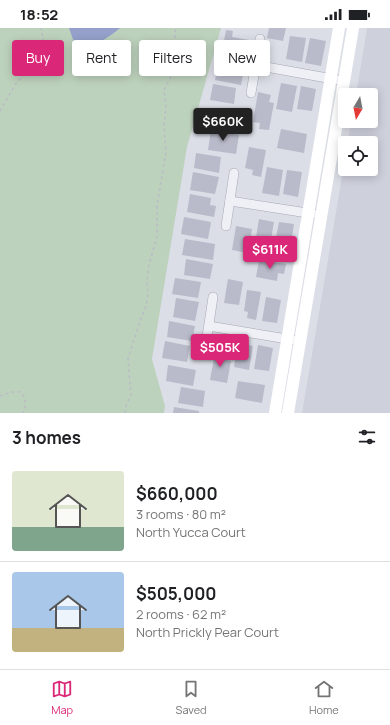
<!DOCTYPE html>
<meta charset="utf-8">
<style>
:root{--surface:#fff;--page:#f2f2f2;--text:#202124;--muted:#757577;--line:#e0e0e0;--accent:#db2777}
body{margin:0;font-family:Manrope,sans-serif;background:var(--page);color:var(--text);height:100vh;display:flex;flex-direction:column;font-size:15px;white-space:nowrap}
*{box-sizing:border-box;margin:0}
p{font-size:13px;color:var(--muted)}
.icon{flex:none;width:22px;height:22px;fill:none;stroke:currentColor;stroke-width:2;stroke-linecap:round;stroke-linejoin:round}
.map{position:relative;height:385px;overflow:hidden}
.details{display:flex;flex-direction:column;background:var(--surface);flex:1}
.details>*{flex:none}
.guide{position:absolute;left:12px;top:12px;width:366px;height:36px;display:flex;gap:8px}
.needle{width:26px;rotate:190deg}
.tools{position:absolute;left:338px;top:60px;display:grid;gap:8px}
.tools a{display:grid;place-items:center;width:40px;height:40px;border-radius:4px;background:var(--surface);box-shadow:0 2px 10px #0003;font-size:20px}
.price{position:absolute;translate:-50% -34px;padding:0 9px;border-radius:4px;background:var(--accent);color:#fff;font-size:13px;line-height:26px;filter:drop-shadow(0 1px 2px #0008)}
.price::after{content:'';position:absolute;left:50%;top:24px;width:12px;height:9px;margin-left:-6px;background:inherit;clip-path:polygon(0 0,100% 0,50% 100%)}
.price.current{background:#222;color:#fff}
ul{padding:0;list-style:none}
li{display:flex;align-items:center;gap:12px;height:100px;padding:0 12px}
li+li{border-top:1px solid var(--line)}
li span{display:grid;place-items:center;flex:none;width:112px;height:80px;border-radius:4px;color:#555}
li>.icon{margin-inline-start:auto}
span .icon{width:48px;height:48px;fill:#fffc;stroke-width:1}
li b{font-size:17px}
h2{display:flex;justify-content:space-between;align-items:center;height:48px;padding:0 12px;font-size:17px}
.tag{padding:0 14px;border-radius:4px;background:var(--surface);box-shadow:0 2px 10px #0003;font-size:14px;line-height:36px}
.tag.current{background:var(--accent);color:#fff}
.status{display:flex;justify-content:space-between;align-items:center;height:28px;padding:0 20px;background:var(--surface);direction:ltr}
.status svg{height:11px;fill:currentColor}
.tab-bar{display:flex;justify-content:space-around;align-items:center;height:56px;border-top:1px solid var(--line);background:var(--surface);font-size:11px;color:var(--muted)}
.tab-bar a{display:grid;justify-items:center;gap:2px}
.tab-bar .current{color:var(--accent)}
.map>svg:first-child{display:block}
.built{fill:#ced0dc}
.green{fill:#bdd2bd}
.water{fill:#95a1ca}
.building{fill:#b9bbca}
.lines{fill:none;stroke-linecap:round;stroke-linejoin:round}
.street-casing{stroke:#a5a7b4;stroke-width:10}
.path{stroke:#babcc5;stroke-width:1.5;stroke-dasharray:3 3;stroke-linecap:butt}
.street{stroke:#eff0f5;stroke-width:9}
.secondary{stroke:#fff;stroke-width:12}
</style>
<div class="status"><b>18:52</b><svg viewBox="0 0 49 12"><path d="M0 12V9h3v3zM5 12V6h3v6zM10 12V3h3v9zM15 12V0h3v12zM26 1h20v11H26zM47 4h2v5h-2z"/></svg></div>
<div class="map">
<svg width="390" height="385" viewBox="0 0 390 385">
<rect width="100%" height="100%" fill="#dcdee7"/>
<polygon class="built" points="367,0 390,0 390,385 302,385 345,131 345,141 371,141 371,115 348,115 351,93 371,93 371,67 356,67"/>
<polygon class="green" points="0,0 221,0 187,119 152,331 165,378 164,385 0,385"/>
<path class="water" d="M69 0H120C110 9 97 14 89 24H81L76 20Z"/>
<g class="building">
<polygon points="269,0 286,0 283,13 267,10"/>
<polygon points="226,2 233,3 232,9 249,12 246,27 222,23"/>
<polygon points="290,8 306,10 302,34 286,31"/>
<polygon points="310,10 326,13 321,38 305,35"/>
<polygon points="218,35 238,38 237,41 244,42 241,57 215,52"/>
<polygon points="281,55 297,58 292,84 276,81"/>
<polygon points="213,56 236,60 234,76 210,72"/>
<polygon points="301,58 316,61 312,83 297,81"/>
<polygon points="258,64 271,67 269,74 274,75 269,102 259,101 260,95 253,94"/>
<polygon points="211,80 231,80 231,82 239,82 239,97 212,98"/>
<polygon points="281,101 307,106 304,125 277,120"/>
<polygon points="211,102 239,107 236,126 208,122"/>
<polygon points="249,119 266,122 261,149 252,147 253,142 245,140"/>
<polygon points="196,125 221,129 219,145 194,140"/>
<polygon points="267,139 283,142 279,168 262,165"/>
<polygon points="287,142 302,144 298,169 283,166"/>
<polygon points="193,144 219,149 215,166 190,162"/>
<polygon points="190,166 211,170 210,177 216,178 214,189 187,184"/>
<polygon points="184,189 211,194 208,211 181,206"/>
<polygon points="259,191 274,194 270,217 255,215"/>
<polygon points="279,194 294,196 290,222 274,219"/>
<polygon points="236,198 252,201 248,225 232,222"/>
<polygon points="185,211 215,216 213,232 182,227"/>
<polygon points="186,231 213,236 210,251 184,247"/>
<polygon points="259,232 286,236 284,246 278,245 277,253 256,249"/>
<polygon points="175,250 201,254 198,270 172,266"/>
<polygon points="228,251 243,254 239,277 224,275"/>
<polygon points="247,262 261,264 256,292 247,290 248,284 244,283"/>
<polygon points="266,269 281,272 277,295 262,293"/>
<polygon points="176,270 199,274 195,293 173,289"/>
<polygon points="169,293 195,298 192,313 167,309"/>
<polygon points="165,313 190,318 187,334 162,330"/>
<polygon points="238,315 253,318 249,342 234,339"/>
<polygon points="258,317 273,320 269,343 254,341"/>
<polygon points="215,324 227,326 226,332 231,333 227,355 210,352"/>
<polygon points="168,337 196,342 193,358 166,353"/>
<polygon points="238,353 265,357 262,375 235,370"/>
<polygon points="181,359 205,363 203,379 178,375"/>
<polygon points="174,379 199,383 199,385 173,385"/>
</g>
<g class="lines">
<g class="street-casing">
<g id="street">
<polyline points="255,37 344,53"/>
<polyline points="251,65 260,11"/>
<polyline points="230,173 314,186"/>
<polyline points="226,198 234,145"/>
<polyline points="209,298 293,312"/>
<polyline points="205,322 213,269"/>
</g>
</g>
<g class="path">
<polyline points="0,83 17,54 33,40 41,29 44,16 41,0"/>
<polyline points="0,368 12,364 20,364 25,370 25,379 23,385"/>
<polyline points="125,385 126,378 131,367 128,331 140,293 146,278 148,267 147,253 149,237 157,208 157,178 166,124 164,99 166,78 164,62 173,45 175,34 175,0"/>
</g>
<use href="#street" class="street"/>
<g class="secondary">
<polyline points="275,385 339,0"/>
<polyline points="288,385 353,0"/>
</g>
</g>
</svg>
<div class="tools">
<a><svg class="needle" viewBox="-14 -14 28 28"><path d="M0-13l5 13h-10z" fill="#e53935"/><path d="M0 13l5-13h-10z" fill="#757577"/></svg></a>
<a><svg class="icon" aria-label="locate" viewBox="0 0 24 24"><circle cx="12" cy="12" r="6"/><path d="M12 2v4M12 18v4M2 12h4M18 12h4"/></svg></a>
</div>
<b class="price current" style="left:223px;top:114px">$660K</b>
<b class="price" style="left:270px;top:242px">$611K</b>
<b class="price" style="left:220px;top:340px">$505K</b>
<div class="guide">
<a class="tag current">Buy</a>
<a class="tag">Rent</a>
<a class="tag">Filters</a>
<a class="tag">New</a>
</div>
</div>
<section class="details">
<h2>3 homes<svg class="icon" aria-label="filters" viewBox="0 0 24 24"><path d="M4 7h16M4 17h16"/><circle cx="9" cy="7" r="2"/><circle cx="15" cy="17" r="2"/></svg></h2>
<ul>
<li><span style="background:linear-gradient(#dfe7d0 70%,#7fa58c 0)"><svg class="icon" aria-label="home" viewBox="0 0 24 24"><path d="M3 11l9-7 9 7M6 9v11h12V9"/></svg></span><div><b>$660,000</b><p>3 rooms · 80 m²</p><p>North Yucca Court</p></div></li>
<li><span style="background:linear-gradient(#a9c7e8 70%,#c2b280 0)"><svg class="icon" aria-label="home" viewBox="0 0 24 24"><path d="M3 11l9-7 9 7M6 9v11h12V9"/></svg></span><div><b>$505,000</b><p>2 rooms · 62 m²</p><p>North Prickly Pear Court</p></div></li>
</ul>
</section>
<nav class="tab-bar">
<a class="current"><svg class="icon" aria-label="map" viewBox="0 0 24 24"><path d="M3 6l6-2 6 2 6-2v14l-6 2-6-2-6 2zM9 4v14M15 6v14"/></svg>Map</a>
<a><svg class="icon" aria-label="saved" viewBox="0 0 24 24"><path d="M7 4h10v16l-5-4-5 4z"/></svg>Saved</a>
<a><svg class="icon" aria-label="home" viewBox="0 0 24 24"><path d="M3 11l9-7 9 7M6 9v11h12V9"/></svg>Home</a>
</nav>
